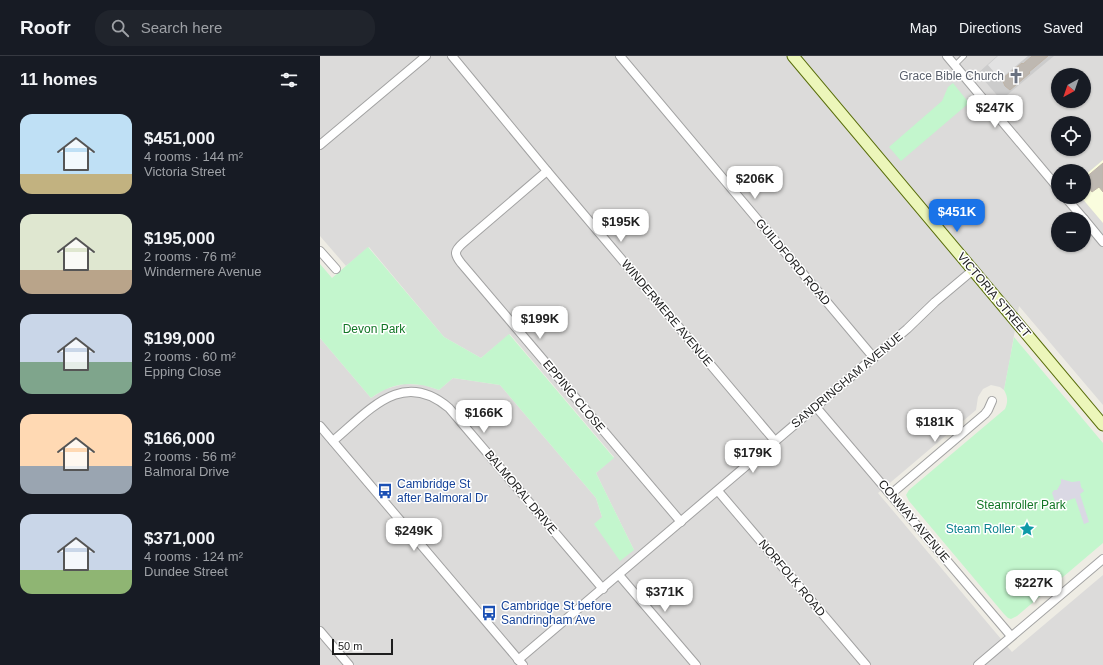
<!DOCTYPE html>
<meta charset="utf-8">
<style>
:root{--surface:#171b24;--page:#20242c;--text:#f1f3f6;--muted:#9ea1a6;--line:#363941;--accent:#1a73e8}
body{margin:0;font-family:Arial,sans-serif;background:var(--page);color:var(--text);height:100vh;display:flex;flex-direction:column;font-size:15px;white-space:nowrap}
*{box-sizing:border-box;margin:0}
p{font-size:13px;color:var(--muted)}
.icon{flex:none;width:22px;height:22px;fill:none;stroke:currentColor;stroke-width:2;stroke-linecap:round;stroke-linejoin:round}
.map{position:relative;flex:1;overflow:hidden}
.panel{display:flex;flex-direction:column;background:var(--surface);width:320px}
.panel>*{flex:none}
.needle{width:26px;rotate:220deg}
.tools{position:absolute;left:731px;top:12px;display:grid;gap:8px}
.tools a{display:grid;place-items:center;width:40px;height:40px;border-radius:50%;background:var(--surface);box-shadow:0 1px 3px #0004;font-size:20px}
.scale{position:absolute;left:12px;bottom:10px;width:61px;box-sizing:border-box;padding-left:4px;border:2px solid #1e1e1e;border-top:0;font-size:11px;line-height:14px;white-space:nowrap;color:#1e1e1e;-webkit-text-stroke:3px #fff;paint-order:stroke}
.price{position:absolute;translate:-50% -34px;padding:0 9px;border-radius:8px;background:#fff;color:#222;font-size:13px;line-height:26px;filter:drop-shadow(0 1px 2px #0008)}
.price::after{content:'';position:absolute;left:50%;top:24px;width:12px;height:9px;margin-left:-6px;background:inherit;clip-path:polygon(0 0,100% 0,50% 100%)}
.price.selected{background:var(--accent);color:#fff}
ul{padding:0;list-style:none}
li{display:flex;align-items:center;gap:12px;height:100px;padding:0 20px}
li span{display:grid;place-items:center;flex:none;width:112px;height:80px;border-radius:12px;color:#555}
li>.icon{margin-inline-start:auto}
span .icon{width:48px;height:48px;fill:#fffc;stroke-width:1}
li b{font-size:17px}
h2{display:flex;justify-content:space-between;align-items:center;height:48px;padding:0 20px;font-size:17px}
header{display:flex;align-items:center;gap:24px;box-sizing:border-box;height:56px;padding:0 20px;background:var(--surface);border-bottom:1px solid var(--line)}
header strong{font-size:19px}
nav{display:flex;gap:22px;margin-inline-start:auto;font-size:14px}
.search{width:280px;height:36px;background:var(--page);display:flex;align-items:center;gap:10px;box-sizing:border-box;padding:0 14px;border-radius:16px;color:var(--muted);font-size:15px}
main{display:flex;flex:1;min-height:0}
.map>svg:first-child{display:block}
.residential{fill:#dcdbda;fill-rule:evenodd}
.education{fill:#fafdde}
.religious{fill:#ccc}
.park{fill:#c3f6cd}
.parking{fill:#e2e2e2}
.plaza{fill:#dad8e4}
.building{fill:#beb8b1;stroke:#bfb4a7}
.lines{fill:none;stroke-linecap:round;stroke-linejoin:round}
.lane-casing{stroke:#a2a2a2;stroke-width:6}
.street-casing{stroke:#a2a2a2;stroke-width:10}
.secondary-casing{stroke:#596e0b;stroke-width:13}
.lane{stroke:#fff;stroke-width:4}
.street{stroke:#fff;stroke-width:8}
.secondary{stroke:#ecf6ba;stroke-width:11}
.labels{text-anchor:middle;stroke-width:3;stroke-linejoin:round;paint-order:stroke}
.worship-label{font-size:12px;fill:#5b616d;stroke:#fff;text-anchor:end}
.street-label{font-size:12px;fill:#1e1e1e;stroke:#fff}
.park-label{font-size:12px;fill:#117625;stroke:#fff}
.transit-label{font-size:12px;fill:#164399;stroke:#fff;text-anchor:start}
.culture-label{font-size:12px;fill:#0d838f;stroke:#fff;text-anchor:end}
</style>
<header>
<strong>Roofr</strong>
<div class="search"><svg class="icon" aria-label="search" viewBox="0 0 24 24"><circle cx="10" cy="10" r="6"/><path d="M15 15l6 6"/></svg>Search here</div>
<nav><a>Map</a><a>Directions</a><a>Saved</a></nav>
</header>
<main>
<section class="panel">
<h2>11 homes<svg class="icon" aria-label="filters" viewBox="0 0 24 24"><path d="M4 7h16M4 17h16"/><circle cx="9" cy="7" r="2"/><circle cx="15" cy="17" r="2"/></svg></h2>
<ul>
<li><span style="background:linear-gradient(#bfe0f5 75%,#c2b280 0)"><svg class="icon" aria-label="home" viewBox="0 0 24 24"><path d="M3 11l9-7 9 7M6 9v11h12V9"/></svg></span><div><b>$451,000</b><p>4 rooms · 144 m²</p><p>Victoria Street</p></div></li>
<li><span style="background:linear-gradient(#dfe7d0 70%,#b9a48a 0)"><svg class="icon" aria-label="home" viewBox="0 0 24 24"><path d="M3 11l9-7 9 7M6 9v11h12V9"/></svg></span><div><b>$195,000</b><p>2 rooms · 76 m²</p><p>Windermere Avenue</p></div></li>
<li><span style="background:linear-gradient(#c9d6e8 60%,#7fa58c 0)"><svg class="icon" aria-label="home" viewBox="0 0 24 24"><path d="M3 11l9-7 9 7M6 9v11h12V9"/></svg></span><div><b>$199,000</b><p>2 rooms · 60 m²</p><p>Epping Close</p></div></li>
<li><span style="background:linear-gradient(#ffd9b3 65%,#9aa5b1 0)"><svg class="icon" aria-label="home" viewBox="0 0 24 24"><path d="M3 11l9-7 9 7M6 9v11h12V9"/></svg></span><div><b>$166,000</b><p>2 rooms · 56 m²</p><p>Balmoral Drive</p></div></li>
<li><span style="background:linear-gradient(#c9d6e8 70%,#8fb573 0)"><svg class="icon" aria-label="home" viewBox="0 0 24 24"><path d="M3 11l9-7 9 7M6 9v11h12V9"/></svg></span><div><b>$371,000</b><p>4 rooms · 124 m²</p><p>Dundee Street</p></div></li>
</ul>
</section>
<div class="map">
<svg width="783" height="609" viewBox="0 0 783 609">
<rect width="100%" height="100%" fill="#eeece4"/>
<path class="residential" d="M0 0H783V349L699 250 690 303 684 334 680 331 671 329 663 333 658 341 656 354 558 437 692 596 783 519V609H0V282L51 342 65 333 84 328 104 329 119 334 133 322 180 329 276 442 282 461 314 494 276 417 294 401 190 278 161 302 124 281 49 191 26 210 0 180ZM738 19H764V45H738ZM738 67H764V93H738ZM738 115H764V141H738ZM738 163H764V189H738Z"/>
<polygon class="education" points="783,104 783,167 761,141 764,141 764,120"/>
<polygon class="religious" points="677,0 734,0 681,44 658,17"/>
<g class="park">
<polygon points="633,27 649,47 581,105 569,91 622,45 628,31"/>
<path d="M48 191 124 281 161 302 189 278 294 402 276 417 314 494 300 505 274 468 282 461 276 442 180 329 133 322 119 334C94 324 72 326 51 342L0 282V208L12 222Z"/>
<path d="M694 281 783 387V487L697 560 691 563 688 562 684 558 589 445 586 439 589 434 685 353C688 346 688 341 684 334Z"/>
</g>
<polygon class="parking" points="678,0 708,0 680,23 668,9"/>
<polygon class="plaza" points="741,423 752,426 760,425 761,431 764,435 760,438 769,466 764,468 755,442 736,449 732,437 734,434 737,434 741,427"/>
<g class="building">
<polygon points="712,0 728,0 709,16 710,17 690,34 685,30 682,23 702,7 703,8"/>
<polygon points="783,107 783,136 779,131 772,136 764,126 764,123"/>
</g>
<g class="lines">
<g class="lane-casing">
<polyline id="lane" points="635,9 644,0"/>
</g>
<g class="street-casing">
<g id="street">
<polyline points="132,0 227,115 455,385"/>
<polyline points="300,0 554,302"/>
<polyline points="627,0 738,132"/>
<polyline points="0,89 106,0"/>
<path d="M227 115 143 187C134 195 134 198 141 207L361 466"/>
<polyline points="745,141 764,163"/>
<polyline points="764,163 783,186"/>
<polyline points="0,195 16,213"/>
<polyline points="496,351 691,580"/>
<polyline points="0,370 203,609"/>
<path d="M13 385C49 355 82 312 129 352L283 533"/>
<polyline points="398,435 546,609"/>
<polyline points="571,438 665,358 668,354 672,345"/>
<polyline points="299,519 376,609"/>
<polyline points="0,575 29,609"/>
<polyline points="198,604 587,273 615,246 653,214"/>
<polyline points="658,609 783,503"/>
</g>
</g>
<g class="secondary-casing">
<polyline id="secondary" points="473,0 783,369"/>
</g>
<use href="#lane" class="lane"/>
<use href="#street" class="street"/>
<use href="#secondary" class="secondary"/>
</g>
<defs>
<g id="church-bare" transform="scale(1.2)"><path d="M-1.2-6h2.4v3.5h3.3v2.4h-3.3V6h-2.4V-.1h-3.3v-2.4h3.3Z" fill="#6b7280" stroke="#fff" stroke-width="2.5" paint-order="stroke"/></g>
<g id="bus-bare" transform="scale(1.2)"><path d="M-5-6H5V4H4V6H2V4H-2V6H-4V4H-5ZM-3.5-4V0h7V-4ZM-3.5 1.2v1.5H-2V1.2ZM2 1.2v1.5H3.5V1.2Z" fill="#1a4fb4" stroke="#fff" stroke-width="2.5" paint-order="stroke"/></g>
<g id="sight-bare" transform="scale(1.2)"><path d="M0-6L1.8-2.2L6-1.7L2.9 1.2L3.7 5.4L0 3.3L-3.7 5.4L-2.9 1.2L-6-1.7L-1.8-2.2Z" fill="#0f9aa8" stroke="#fff" stroke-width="2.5" paint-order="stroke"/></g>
</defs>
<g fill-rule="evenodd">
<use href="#church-bare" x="696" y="20"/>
<use href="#bus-bare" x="65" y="435"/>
<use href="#sight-bare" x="707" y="473"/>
<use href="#bus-bare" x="169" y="557"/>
</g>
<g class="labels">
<g class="worship-label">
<text x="684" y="24">Grace Bible Church</text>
</g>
<g class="street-label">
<text transform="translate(473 206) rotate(50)" y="4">GUILDFORD ROAD</text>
<text transform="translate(674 239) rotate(50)" y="4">VICTORIA STREET</text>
<text transform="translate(347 257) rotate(50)" y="4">WINDERMERE AVENUE</text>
<text transform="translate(527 324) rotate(-40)" y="4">SANDRINGHAM AVENUE</text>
<text transform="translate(254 340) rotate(50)" y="4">EPPING CLOSE</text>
<text transform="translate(201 436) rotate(50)" y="4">BALMORAL DRIVE</text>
<text transform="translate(594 465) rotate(50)" y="4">CONWAY AVENUE</text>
<text transform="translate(472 522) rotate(50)" y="4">NORFOLK ROAD</text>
</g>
<g class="park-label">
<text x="54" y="277">Devon Park</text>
<text x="701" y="453">Steamroller Park</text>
</g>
<g class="transit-label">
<text x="77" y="432">Cambridge St<tspan x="77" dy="14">after Balmoral Dr</tspan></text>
<text x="181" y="554">Cambridge St before<tspan x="181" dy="14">Sandringham Ave</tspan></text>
</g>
<g class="culture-label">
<text x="695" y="477">Steam Roller</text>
</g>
</g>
</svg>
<div class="tools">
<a><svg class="needle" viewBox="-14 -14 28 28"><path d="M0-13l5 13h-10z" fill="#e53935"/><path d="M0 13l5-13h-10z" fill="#9ea1a6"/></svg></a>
<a><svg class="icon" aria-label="locate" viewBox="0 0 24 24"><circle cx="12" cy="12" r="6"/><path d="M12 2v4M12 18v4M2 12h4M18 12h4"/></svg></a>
<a>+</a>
<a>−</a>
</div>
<div class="scale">50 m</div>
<b class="price" style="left:675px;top:73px">$247K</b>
<b class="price" style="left:435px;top:144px">$206K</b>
<b class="price selected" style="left:637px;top:177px">$451K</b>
<b class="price" style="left:301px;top:187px">$195K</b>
<b class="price" style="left:220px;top:284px">$199K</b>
<b class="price" style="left:164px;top:378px">$166K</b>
<b class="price" style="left:615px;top:387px">$181K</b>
<b class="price" style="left:433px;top:418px">$179K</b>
<b class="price" style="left:94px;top:496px">$249K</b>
<b class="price" style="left:714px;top:548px">$227K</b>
<b class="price" style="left:345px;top:557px">$371K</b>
</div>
</main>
